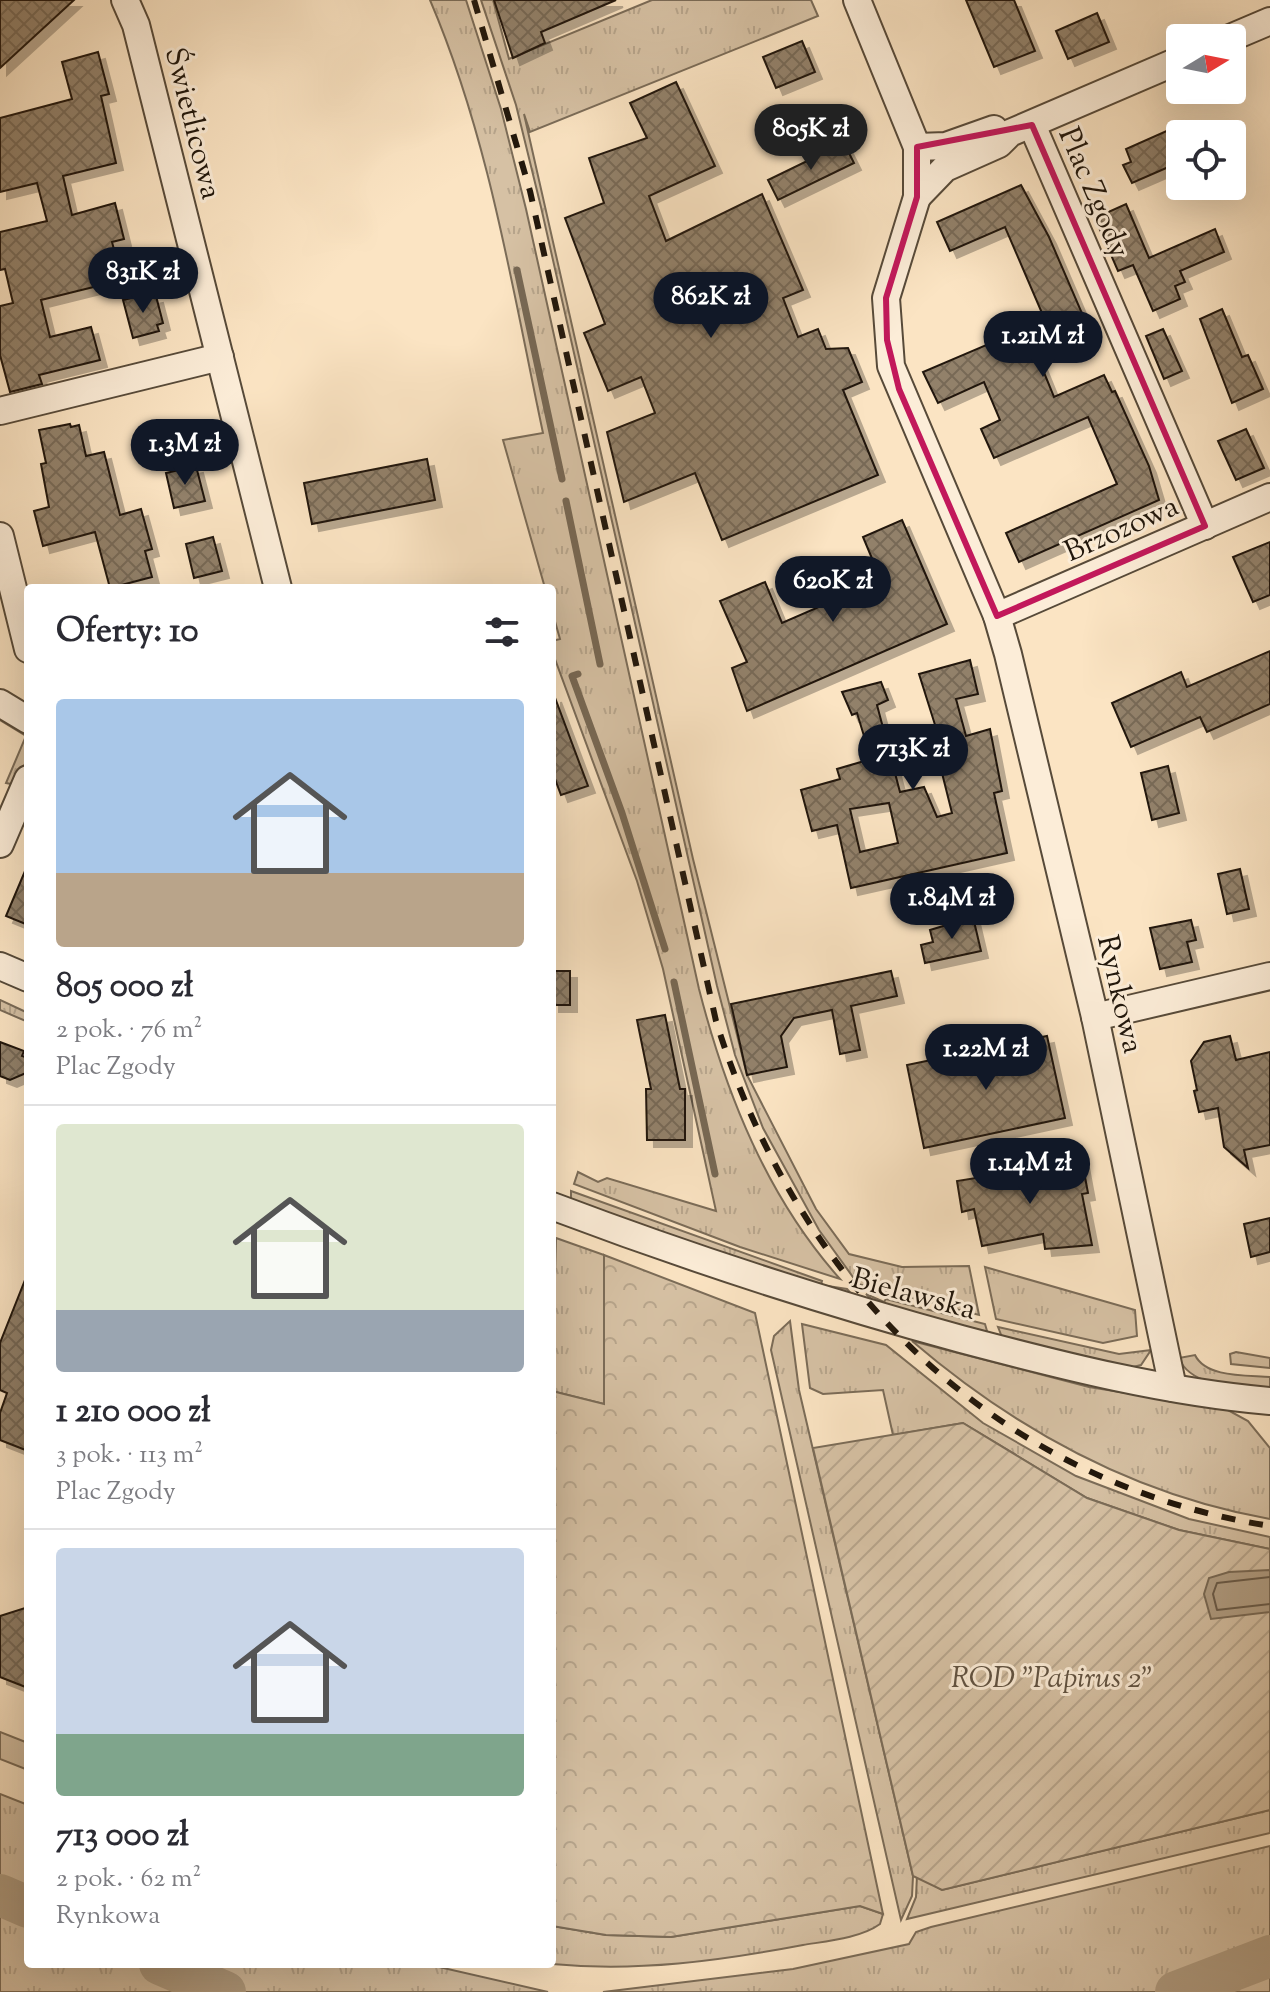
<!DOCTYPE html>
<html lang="pl">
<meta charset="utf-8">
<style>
:root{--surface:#fff;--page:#f2f2f3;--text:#2b2b33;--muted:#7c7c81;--line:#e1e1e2;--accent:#111827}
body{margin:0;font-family:"Sorts Mill Goudy",serif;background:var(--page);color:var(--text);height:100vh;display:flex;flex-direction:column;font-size:30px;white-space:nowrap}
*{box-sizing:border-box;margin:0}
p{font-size:26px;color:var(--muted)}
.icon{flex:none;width:44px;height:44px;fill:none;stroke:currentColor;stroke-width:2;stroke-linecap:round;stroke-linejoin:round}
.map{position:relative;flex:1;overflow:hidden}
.details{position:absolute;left:24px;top:584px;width:532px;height:1384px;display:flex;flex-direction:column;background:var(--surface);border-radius:8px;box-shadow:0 8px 32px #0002}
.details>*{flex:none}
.needle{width:52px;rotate:80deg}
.tools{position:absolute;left:1166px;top:24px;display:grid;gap:16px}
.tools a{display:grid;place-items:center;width:80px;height:80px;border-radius:8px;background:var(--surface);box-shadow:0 8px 32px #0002;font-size:40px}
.price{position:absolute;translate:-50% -68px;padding:0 18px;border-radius:28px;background:var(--accent);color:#fff;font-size:26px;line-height:52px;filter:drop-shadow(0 2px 4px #0008)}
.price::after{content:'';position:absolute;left:50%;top:48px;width:24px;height:18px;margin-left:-12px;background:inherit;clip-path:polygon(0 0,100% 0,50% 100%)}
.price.on{background:#222;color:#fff}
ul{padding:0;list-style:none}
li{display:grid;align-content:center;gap:16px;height:424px;padding:0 32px}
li+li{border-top:2px solid var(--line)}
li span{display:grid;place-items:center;height:248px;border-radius:8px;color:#555}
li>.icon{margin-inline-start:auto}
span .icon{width:144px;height:144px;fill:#fffc;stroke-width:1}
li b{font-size:34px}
h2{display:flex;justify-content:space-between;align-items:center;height:96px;padding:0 32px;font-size:34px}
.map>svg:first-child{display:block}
.grass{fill:url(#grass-tufts);stroke:#7b6c58;stroke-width:2}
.forest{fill:url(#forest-crowns);stroke:#7b6c58;stroke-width:2}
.garden{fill:url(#garden-furrows);stroke:#7b6c58;stroke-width:2}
.water{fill:#b19e84;stroke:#776854;stroke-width:2}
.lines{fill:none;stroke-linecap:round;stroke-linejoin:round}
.shore{stroke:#685a48;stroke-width:2}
.stream{stroke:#776854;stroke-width:7}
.river{stroke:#b19e84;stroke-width:42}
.building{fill:url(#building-cross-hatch);stroke:#20160b;stroke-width:2;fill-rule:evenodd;filter:url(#shadow)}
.minor-casing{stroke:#574a39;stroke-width:30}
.minor{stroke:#fcedd8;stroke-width:26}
.rail{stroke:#20160b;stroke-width:6;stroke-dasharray:14 14;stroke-linecap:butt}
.marked{fill:none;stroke:#c2185b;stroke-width:6;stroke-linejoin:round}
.labels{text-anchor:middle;stroke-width:6;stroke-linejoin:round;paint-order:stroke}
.street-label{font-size:30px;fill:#20160b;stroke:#fcedd8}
.park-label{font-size:30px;font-style:italic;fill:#605241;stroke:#fcedd8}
</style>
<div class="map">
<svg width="1270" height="1992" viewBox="0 0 1270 1992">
<defs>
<pattern id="grass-tufts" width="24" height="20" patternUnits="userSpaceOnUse" patternTransform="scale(2)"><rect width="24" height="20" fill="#d6c1a4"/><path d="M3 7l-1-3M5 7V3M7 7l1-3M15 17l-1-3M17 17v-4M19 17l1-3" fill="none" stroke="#b7a58c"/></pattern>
<pattern id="forest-crowns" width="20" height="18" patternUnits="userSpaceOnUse" patternTransform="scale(2)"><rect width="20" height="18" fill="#d6c1a4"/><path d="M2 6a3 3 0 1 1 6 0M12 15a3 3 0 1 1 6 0" fill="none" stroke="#b7a58c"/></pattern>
<pattern id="garden-furrows" width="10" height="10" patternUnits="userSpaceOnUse" patternTransform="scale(2)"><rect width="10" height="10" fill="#d6c1a4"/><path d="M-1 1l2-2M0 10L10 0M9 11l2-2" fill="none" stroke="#b7a58c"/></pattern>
<pattern id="building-cross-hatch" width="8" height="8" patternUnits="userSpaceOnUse" patternTransform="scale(2)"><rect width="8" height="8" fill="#92816b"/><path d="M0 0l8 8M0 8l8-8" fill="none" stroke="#776956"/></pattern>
<filter id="shadow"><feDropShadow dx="7" dy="7" stdDeviation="0" flood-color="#0004"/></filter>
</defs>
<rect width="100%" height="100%" fill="#fbe4c3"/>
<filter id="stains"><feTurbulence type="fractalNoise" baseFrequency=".0025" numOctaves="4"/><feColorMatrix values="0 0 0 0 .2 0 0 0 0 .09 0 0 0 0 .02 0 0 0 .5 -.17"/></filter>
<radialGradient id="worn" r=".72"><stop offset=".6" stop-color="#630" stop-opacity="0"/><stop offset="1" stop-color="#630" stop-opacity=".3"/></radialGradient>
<g class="grass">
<path d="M430 0H466L501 109 526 209 699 989C726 1094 767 1197 840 1279L740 1247 574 1184 578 1172 598 1182 607 1178 716 1211 663 969 637 881 552 651V641L560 639 552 611V588H545L503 440 543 433C512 287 489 138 430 0Z"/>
<polygon points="481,0 493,0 509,59 652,0 811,0 818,16 530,132 524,114 693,859 747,1075 816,1209 849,1254 902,1267 969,1266 979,1315 858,1284 819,1230 763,1128 735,1055 717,986 541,207 516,105"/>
<polygon points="0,714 28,731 28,757 16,785 6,783 26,736 0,720"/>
<polygon points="0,1000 28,1013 28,1022 0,1010"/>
<polygon points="571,1191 822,1281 821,1285 847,1289 854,1297 744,1263 571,1200"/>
<polygon points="556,1238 604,1255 604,1404 552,1391"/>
<polygon points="985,1267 1135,1310 1137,1336 1103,1343 996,1319"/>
<polygon points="866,1294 884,1302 886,1299 985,1324 987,1331 983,1333 874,1302"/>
<polygon points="790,1321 799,1390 913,1876 912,1896 901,1920 771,1350 774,1336"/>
<polygon points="802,1324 886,1345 983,1423 1076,1476 1189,1519 1270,1537 1270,1549 1179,1530 1087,1498 963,1423 893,1435 883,1390 823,1394 810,1388"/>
<polygon points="998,1327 1119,1354 1151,1350 1141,1365 1129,1368 1002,1337"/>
<path d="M912 1341 1089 1387 1226 1409 1248 1421 1270 1448V1519C1134 1495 1016 1430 912 1341Z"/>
<polygon points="1236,1352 1270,1358 1270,1368 1231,1364 1230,1354"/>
<path d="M1195 1355C1206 1378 1247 1375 1270 1377V1388C1241 1386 1191 1389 1179 1358Z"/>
<polygon points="0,1732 28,1743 28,1770 0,1759"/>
<polygon points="0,1794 28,1805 28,1964 426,1964 548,1992 0,1992"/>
<polygon points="1270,1810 1270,1833 907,1919 916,1897 917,1875 942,1890"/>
<polygon points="1270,1846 1270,1992 603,1992 793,1969 909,1944 916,1932 931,1927"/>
<path d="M860 1906 883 1914 880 1924C861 1938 827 1941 803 1945 719 1961 638 1972 552 1964V1926L606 1935 671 1937Z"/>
</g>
<polygon class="forest" points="604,1255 755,1313 883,1914 860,1906 671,1937 606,1935 552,1926 552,1391 604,1404"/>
<polygon class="garden" points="963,1423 1087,1498 1179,1530 1270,1549 1270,1810 942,1890 913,1876 813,1448"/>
<polygon class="water" points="1270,1570 1270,1612 1211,1619 1204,1594 1209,1578 1229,1572"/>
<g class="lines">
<polyline class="shore" points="1270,1577 1217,1583 1213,1594 1217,1610 1270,1604"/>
<g class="stream">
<polyline points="517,270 562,479"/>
<polyline points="566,501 600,664"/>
<polyline points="578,674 572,676 622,813 665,949"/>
<polyline points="674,982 715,1174"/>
</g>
<g class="river">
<polyline points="0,1895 28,1907"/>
<polyline points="160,1964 225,1992"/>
<polyline points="1176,1992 1270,1956"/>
</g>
</g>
<g class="building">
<polygon points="0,0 74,0 0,68"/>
<polygon points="494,0 616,0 541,32 545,43 513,58"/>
<polygon points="966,0 1014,0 1035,51 994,67"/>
<polygon points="1097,13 1109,42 1068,59 1056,31"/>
<polygon points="802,41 815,72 776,88 763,57"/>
<polygon points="98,52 109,94 101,96 116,163 63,176 72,215 115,203 124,239 112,242 122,280 41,300 50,337 91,327 100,360 39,375 42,384 10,392 0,355 0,306 13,303 5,269 0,270 0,232 47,221 37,183 0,192 0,118 72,99 62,62"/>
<polygon points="676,82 715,166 649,196 666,241 762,194 803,290 783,298 798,337 818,329 826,349 848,348 862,382 843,390 878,475 722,540 695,473 624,502 607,432 655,413 641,377 608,391 584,333 605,324 565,218 604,203 589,158 647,138 630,103"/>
<polygon points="1180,125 1180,162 1132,183 1123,165 1131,162 1126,149"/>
<polygon points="844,143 854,163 778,200 768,180"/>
<polygon points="1021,185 1049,237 1084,318 1080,319 1087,336 1038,358 1054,397 1104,375 1112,392 1115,391 1149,466 1159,500 1019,562 1006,533 1117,484 1088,417 994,458 981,429 1000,420 984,382 938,403 923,372 1045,320 1005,227 950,251 937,222"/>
<polygon points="1126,204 1149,258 1215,229 1224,252 1180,271 1185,282 1175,286 1180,299 1153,311 1133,265 1118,271 1095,218"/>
<polygon points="140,296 141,299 156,296 163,323 157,325 159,331 133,338 123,300"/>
<polygon points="1222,309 1242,357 1248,355 1263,389 1232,403 1200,319"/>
<polygon points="1163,329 1182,371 1164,379 1146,336"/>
<polygon points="70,424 71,427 79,425 86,456 104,452 120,515 141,509 152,549 145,551 152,577 110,588 95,532 43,546 34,511 49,507 41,464 46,463 39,430"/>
<polygon points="1246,429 1264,468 1236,480 1218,441"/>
<polygon points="427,459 435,500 312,524 304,483"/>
<polygon points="196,466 205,501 174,508 166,473"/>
<polygon points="902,520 947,624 747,711 732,668 747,662 720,601 765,582 782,623 881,580 863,537"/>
<polygon points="213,537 222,571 194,578 186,544"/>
<polygon points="1270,542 1270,595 1253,602 1233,557"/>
<polygon points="1270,651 1270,704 1207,732 1200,717 1131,747 1112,703 1181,672 1187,687"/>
<path d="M970 660 978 694 956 699 966 736 990 729 1002 791 994 793 1007 853 851 888 837 825 812 831 801 790 840 779 837 769 871 759 857 713 852 715 842 692 881 682 888 700 877 705 900 792 924 787 937 817 952 813 936 749 942 747 919 674ZM889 803 898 843 860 852 850 809Z"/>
<polygon points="554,695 588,786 561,795 552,771"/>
<polygon points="1168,766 1179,813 1152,820 1141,773"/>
<polygon points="28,864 28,925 6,916"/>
<polygon points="1240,869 1249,909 1227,914 1218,874"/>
<polygon points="973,917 981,951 925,963 921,945 933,942 930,930"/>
<polygon points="1191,920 1196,940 1187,942 1192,962 1160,969 1150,928"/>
<rect x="552" y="971" width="18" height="34"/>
<polygon points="891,971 897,996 851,1006 860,1050 840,1054 832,1010 794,1018 781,1036 787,1067 747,1075 731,1004"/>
<polygon points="665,1015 680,1089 685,1089 685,1140 647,1140 646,1089 651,1089 637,1020"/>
<polygon points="1047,1036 1065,1118 924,1148 907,1065"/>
<polygon points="1230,1036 1236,1060 1270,1052 1270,1145 1244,1150 1248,1168 1224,1147 1218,1108 1199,1112 1194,1091 1197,1090 1191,1061 1204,1042"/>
<polygon points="0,1042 24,1051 22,1056 28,1058 26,1073 10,1080 0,1076"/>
<polygon points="1082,1161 1088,1193 1082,1194 1092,1245 1045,1249 1043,1234 982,1246 974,1209 962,1212 957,1181"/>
<polygon points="1270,1218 1270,1252 1251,1257 1244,1224"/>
<polygon points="27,1275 28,1275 28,1451 0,1440 0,1413 7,1393 0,1390 0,1343"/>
<polygon points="28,1607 28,1688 0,1677 0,1616"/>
</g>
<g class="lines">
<g class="minor-casing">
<g id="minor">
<polyline points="125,0 136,25 278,588"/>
<polyline points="857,0 917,147 917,197 886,298 891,366 997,616 1008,654 1095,1017 1173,1388"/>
<polyline points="1230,38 1270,21"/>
<polyline points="1032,125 1205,526"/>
<polyline points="917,147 946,146 994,129"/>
<polyline points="917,197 945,168 999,144 1010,133 1180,60"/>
<polyline points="0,411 220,357"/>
<polyline points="0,536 28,649"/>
<polyline points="997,616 1270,497"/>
<polyline points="0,703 28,720"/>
<polyline points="0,844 28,779"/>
<polyline points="0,966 28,978"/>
<polyline points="1095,1017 1270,976"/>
<path d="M552 1206C687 1257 822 1301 961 1339 1063 1366 1165 1392 1270 1401"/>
</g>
</g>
<use href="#minor" class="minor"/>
<path class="rail" d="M474 0 530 191 716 1021C797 1283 992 1482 1270 1526"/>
</g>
<path class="marked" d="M1032 125 1205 526 997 616 899 389 887 340 886 298 917 197V147Z"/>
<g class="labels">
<g class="street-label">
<text transform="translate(194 123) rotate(76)" y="10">Świetlicowa</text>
<text transform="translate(1095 192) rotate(67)" y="10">Plac Zgody</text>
<text transform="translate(1121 528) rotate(-24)" y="10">Brzozowa</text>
<text transform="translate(1121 994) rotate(77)" y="10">Rynkowa</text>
<text transform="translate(914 1293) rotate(15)" y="10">Bielawska</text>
</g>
<g class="park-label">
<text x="1052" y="1687">ROD "Papirus 2"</text>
</g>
</g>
<rect width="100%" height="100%" filter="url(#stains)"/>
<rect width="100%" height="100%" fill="url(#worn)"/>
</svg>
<div class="tools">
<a><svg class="needle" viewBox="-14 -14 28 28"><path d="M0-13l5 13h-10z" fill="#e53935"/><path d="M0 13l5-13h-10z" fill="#7c7c81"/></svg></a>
<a><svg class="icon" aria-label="locate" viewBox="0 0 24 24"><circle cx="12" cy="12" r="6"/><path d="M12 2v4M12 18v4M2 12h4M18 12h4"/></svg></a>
</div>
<b class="price on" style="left:811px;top:172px">805K zł</b>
<b class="price" style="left:143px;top:315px">831K zł</b>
<b class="price" style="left:711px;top:340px">862K zł</b>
<b class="price" style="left:1043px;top:379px">1.21M zł</b>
<b class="price" style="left:185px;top:487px">1.3M zł</b>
<b class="price" style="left:833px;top:624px">620K zł</b>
<b class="price" style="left:913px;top:792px">713K zł</b>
<b class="price" style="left:952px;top:941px">1.84M zł</b>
<b class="price" style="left:986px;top:1092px">1.22M zł</b>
<b class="price" style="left:1030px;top:1206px">1.14M zł</b>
<section class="details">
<h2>Oferty: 10<svg class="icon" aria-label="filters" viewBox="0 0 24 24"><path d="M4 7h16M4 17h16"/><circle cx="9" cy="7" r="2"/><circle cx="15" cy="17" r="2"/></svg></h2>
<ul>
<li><span style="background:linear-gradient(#a9c7e8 70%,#b9a48a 0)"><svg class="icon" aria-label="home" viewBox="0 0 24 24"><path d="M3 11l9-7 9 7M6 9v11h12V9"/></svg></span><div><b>805 000 zł</b><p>2 pok. · 76 m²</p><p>Plac Zgody</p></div></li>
<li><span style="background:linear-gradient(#dfe7d0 75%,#9aa5b1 0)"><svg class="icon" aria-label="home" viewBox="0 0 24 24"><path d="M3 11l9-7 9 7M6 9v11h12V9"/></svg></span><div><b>1 210 000 zł</b><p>3 pok. · 113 m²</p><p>Plac Zgody</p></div></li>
<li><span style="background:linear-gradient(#c9d6e8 75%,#7fa58c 0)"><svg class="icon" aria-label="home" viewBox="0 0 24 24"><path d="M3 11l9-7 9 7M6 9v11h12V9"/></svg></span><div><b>713 000 zł</b><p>2 pok. · 62 m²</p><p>Rynkowa</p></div></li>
</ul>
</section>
</div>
